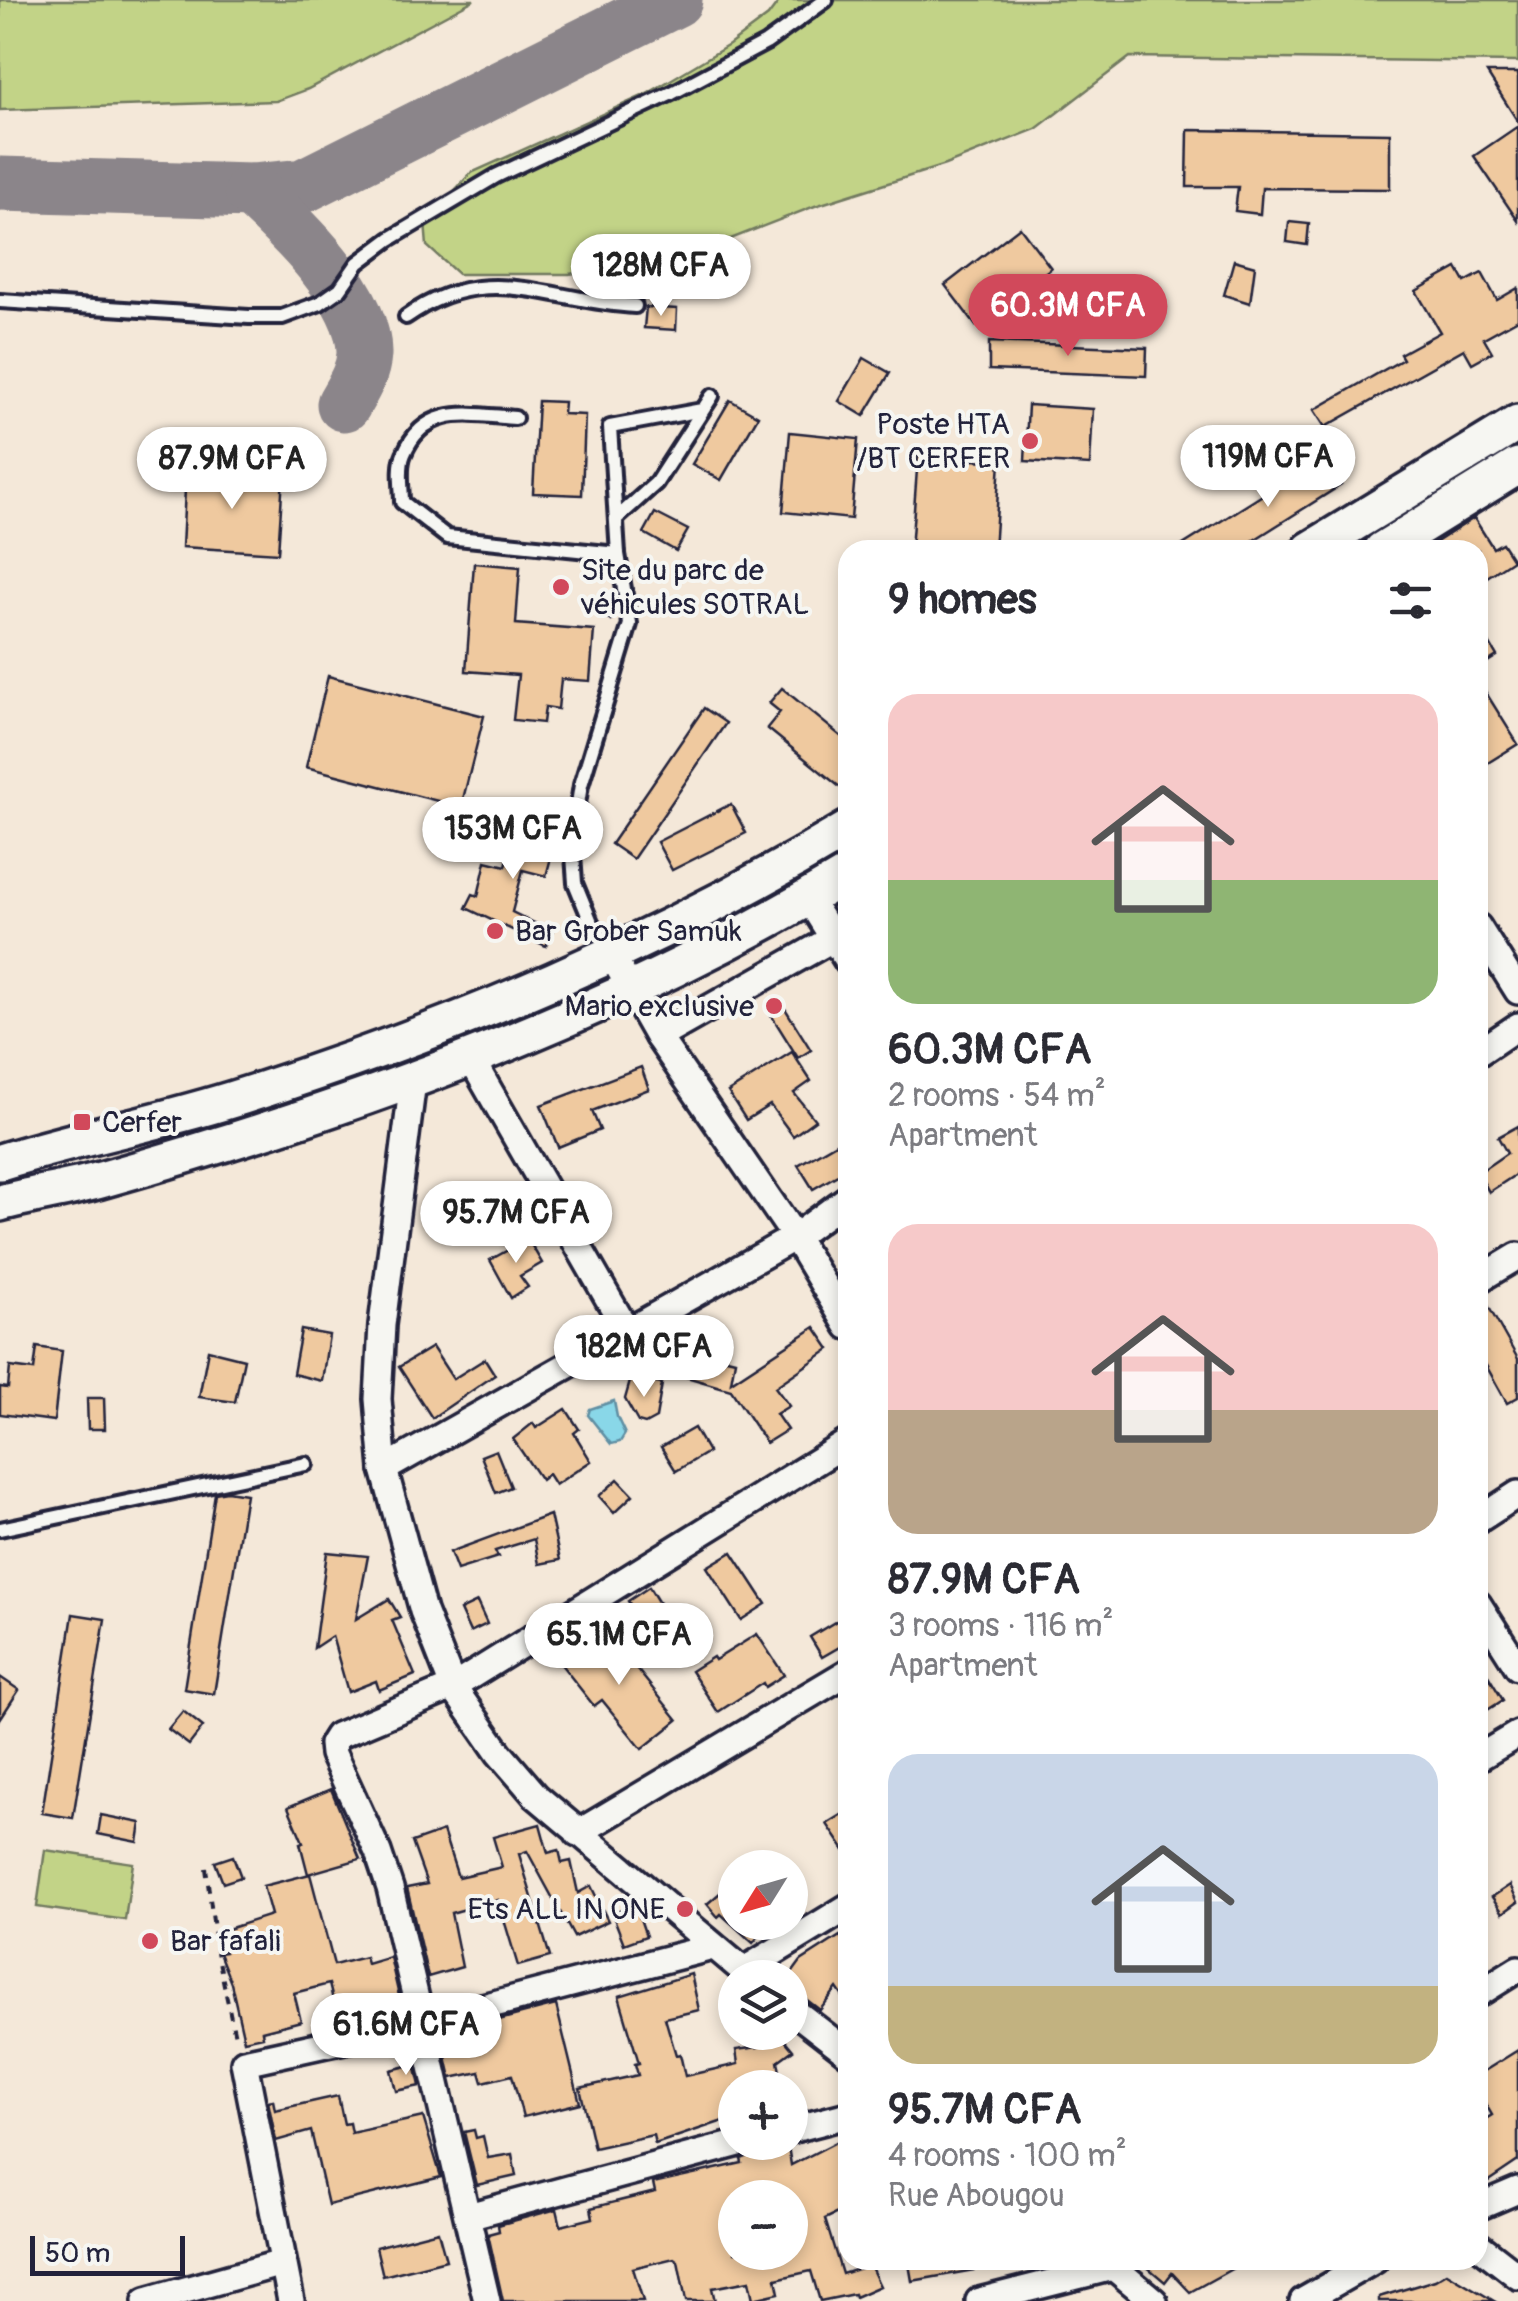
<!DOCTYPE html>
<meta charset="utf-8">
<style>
:root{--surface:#fff;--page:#f2f2f3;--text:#2b2b33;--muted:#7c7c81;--accent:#d1495b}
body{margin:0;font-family:Pangolin,sans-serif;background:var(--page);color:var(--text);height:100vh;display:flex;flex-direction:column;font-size:38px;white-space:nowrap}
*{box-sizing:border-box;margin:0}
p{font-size:32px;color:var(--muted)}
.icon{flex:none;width:55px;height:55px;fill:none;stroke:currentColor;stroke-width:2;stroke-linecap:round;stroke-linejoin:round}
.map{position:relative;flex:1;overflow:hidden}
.side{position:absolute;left:838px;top:540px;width:650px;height:1730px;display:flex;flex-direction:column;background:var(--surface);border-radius:30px;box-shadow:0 5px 15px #0003}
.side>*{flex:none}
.needle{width:65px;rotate:233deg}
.tools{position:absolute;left:718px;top:1850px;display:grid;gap:20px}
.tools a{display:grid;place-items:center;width:90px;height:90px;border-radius:50%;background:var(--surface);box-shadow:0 5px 15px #0003;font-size:50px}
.scale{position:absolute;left:30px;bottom:25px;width:155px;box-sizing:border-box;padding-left:10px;border:5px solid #22223b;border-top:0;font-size:28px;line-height:35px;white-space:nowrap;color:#22223b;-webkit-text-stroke:8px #f6f6f2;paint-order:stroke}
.price{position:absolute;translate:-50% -85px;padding:0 22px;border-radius:35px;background:#fff;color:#222;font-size:32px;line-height:65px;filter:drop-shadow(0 2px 5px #0008)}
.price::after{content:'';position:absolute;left:50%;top:60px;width:30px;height:22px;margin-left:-15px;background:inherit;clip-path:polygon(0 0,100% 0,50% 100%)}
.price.current{background:var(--accent);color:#fff}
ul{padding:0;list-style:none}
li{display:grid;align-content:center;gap:20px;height:530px;padding:0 50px}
li span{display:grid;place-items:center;height:310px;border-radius:30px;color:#555}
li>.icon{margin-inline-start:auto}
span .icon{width:180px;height:180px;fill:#fffc;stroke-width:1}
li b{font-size:42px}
h2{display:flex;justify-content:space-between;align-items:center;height:120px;padding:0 50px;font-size:42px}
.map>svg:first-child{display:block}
.green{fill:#c2d387;stroke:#727a61;stroke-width:2.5}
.water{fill:#89d7e8;stroke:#608fa3;stroke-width:2.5}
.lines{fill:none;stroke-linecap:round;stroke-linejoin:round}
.taxiway{stroke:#8b858a;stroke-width:55}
.building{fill:#efc99f;stroke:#22223b;stroke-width:2.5;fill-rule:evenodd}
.lane-casing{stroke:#22223b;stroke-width:20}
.street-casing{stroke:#22223b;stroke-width:32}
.secondary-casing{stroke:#22223b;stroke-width:42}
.path{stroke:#22223b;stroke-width:4;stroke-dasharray:8 8;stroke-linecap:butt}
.lane{stroke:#f6f6f2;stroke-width:12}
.street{stroke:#f6f6f2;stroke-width:25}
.secondary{stroke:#f6f6f2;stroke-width:35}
.poi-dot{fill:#d1495b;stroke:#f6f6f2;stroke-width:4}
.labels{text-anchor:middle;stroke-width:8;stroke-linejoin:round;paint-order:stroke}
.poi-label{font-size:30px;fill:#22223b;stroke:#f6f6f2;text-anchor:start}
</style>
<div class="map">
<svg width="1518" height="2301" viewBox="0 0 1518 2301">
<rect width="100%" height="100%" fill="#f4e8d9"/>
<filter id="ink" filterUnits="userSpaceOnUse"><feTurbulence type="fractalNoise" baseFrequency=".01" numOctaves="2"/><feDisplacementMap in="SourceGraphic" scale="20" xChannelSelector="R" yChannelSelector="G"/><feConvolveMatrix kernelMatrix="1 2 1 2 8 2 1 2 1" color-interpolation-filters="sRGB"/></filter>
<g filter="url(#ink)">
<g class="green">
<polygon points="0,0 474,0 308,89 276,101 0,110"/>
<polygon points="780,0 1518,0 1518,62 1130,57 1036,129 945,165 815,206 682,258 569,274 458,274 427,246 425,222 471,173 647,94 729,45 768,16"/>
<polygon points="45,1850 133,1863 125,1920 37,1907"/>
</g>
<polygon class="water" points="614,1401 617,1417 625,1434 620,1442 611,1444 588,1415 590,1409"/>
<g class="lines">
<g class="taxiway">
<polyline points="0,184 252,191 303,186 675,0"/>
<path d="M252 191C292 228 365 296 364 354 363 373 353 388 344 404"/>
</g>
</g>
<g class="building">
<polygon points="1487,73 1518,73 1518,122"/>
<polygon points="1518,126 1518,221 1474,156"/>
<polygon points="1188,130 1390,133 1390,189 1262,188 1260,214 1235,211 1238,187 1187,187"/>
<polygon points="1289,222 1309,224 1307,245 1287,242"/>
<polygon points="1020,227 1051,268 976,326 945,285"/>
<polygon points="1234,260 1255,266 1250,303 1224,295"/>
<polygon points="1457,268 1465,282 1482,273 1497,300 1518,288 1518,319 1484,338 1492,352 1472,363 1464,349 1325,427 1314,410 1403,359 1400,354 1440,332 1416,291"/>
<polygon points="646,307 677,309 676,330 644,328"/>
<polygon points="989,342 1147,348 1146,376 989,370"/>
<polygon points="864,358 890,373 864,416 839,401"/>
<polygon points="730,400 758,416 721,480 692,464"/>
<polygon points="538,401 564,402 563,414 585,415 582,495 533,493"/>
<polygon points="1028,405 1093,409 1090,465 1025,461"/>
<polygon points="790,432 858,439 851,519 783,512"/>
<polygon points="918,456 1000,462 994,550 911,550"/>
<polygon points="1323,457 1341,485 1281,523 1238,550 1175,550"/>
<polygon points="186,470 283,477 278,553 182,547"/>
<polygon points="655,513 688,530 676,551 644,533"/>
<polygon points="1474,518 1493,548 1502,543 1513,560 1478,583 1478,550 1424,550"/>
<polygon points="474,563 520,567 516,624 594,630 590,681 561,679 558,709 545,707 543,723 513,720 518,675 466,671"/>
<polygon points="603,592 616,599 617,609 611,620 594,611"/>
<polygon points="1478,624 1497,656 1478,668"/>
<polygon points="328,676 484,716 461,807 306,767"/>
<polygon points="1478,680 1518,744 1478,769"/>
<polygon points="782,688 848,742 848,780 841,788 767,728 780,712 769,703"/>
<polygon points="704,708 726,723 633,859 611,844"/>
<polygon points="731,804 746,833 672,870 657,842"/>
<polygon points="520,808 538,813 529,849 552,854 546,876 523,870 512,912 553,932 546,946 466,908 473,894 478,896 486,861 506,866"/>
<polygon points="781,1002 811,1050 798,1058 768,1010"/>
<polygon points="792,1052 811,1081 794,1093 815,1120 793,1136 770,1105 746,1120 728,1092"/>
<polygon points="641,1067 649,1089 592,1111 600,1130 558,1147 541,1105"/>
<polygon points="1518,1126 1518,1173 1489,1192 1478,1173 1507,1153 1498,1137"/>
<polygon points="848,1136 848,1169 813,1189 798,1165"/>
<polygon points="599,1199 608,1213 586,1226 578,1212"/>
<polygon points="528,1239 542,1263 520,1276 528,1287 511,1298 490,1260"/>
<polygon points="1482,1295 1518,1359 1518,1397 1507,1403 1478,1351 1478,1296"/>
<polygon points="681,1324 724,1336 719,1356 735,1360 731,1382 815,1327 830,1349 775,1387 789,1406 776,1414 787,1430 766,1443 731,1390 669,1372"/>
<polygon points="301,1330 329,1335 322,1381 293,1374"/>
<polygon points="37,1347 62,1351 54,1421 0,1414 0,1387 8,1388 10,1367 34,1370"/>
<polygon points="432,1347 453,1379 485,1359 495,1375 432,1418 399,1367"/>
<polygon points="208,1350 244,1359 235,1402 199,1397"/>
<polygon points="631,1378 662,1384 656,1418 645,1424 638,1422 625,1399"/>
<polygon points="87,1398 104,1398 105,1429 88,1429"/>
<polygon points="566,1409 579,1429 574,1433 591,1461 555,1485 548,1474 541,1480 513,1439 533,1423 536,1428"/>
<polygon points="694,1428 708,1452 676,1471 661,1447"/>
<polygon points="496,1450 511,1487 496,1493 481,1456"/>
<polygon points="618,1479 633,1495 614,1513 599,1496"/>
<polygon points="227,1491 246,1494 214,1694 184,1689 215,1493"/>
<polygon points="550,1515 560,1560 539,1564 534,1539 495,1551 498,1557 457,1570 450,1552"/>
<polygon points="327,1552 368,1556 356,1619 389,1599 400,1617 392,1620 415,1675 379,1690 376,1681 348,1692 332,1636 314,1648"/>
<polygon points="732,1552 766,1604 741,1620 707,1567"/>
<polygon points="649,1587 660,1605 639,1619 628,1601"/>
<polygon points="477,1602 487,1624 470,1632 460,1610"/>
<polygon points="73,1614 105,1619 73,1818 42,1813"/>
<polygon points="848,1614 848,1642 822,1657 810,1637"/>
<polygon points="603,1627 678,1720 642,1749 602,1700 594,1706 560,1663"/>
<polygon points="757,1634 784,1675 765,1687 763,1683 718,1712 691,1671 713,1657 715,1660"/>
<polygon points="1478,1659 1503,1700 1478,1716"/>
<polygon points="0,1677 19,1690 0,1719"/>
<polygon points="183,1711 203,1727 189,1745 168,1729"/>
<polygon points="331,1789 360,1859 308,1874 300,1843 303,1842 288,1807"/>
<polygon points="848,1811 848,1855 827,1824"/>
<polygon points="101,1815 141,1823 138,1842 98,1834"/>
<polygon points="540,1824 548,1853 559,1850 562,1863 571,1861 578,1893 591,1886 608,1921 574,1937 527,1851 519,1854 550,1957 518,1966 498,1900 451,1913 462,1967 428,1977 407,1888 427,1884 412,1842 443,1831 458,1877 502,1867 493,1837"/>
<polygon points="233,1856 241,1877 223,1883 215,1862"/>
<polygon points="310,1874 334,1965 365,1957 367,1964 390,1957 399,1996 377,2002 378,2006 337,2016 329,1984 294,1993 301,2021 262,2031 263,2036 244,2040 231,1983 219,1953 225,1952 218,1932 271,1915 263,1886"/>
<polygon points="1510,1885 1518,1902 1503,1913 1492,1897"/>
<polygon points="727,1887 735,1896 735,1922 756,1922 764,1930 753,1943 721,1914 718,1917 707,1904"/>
<polygon points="635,1904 646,1936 624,1944 612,1913"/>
<polygon points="840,1936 848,1948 848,2004 837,1988 820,2010 790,1987 790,1976 801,1961"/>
<polygon points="691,1974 699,2010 665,2018 676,2055 680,2054 685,2076 738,2064 736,2050 758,2047 778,2032 793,2050 778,2061 783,2088 735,2088 735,2117 655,2144 653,2135 594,2148 580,2088 638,2075 635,2064 639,2063 619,1996"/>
<polygon points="556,2005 580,2103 523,2117 512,2075 483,2082 480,2072 451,2078 441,2035"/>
<polygon points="1518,2050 1518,2161 1478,2188 1478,2136 1486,2130 1481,2122 1492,2115 1478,2091 1478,2075"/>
<polygon points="415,2064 420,2086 396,2091 391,2070"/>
<polygon points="338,2096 344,2124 349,2123 351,2133 423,2117 441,2177 328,2205 311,2131 276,2141 268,2101 273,2100 275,2110"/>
<polygon points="474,2130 476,2138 483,2136 488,2158 512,2154 516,2176 477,2185 464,2132"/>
<path d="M848 2136V2208L825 2219 842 2274 870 2265 880 2286 855 2297 854 2294 820 2301 811 2271 776 2279 779 2293 753 2299 749 2281 712 2288 715 2301H686L678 2261 674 2258 633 2268 643 2301H503L488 2234 499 2231 498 2225 557 2209 561 2226 593 2218 591 2208 655 2192 653 2183 742 2163 741 2159 764 2150 763 2147 788 2146 791 2165ZM735 2198H790V2252H735Z"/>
<polygon points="438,2231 446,2260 383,2276 376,2247"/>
<polygon points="932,2260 979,2260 980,2269 912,2281 909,2264"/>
<polygon points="1139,2260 1248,2260 1190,2292 1172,2273 1165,2282"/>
<polygon points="1447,2273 1494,2301 1379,2301 1379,2297 1435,2280"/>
</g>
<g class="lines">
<g class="lane-casing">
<g id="lane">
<polyline points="0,301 249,317 282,317 320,303 340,289 358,263 390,239 496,176 672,93 766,43 826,0"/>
<path d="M406 317C486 259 550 302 635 306"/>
<path d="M515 418C471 415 425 403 404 454 398 467 402 488 402 502L447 537 618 554"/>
<polyline points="616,519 656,483 712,396"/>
<polyline points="611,954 591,922 575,883 572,841 581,785 630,624 618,554 610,427 702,410"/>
<polyline points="0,1529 306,1464"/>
</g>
</g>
<g class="street-casing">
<g id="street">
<polyline points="808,898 848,962"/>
<polyline points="1478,927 1518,991"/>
<polyline points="612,956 658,1037 795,1237 848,1326"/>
<polyline points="658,1037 848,930"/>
<polyline points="1478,1053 1518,1026"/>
<polyline points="471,1059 628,1333"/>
<polyline points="413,1081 382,1325 378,1399 384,1469 423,1611 453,1687 499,1753 536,1796 752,1978"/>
<polyline points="1478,1280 1518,1256"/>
<polyline points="384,1469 795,1237 848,1198"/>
<polyline points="1478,1520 1518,1494"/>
<polyline points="1478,1604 1518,1667"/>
<polyline points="1478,1758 1518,1734"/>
<polyline points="578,1833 848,1672"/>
<polyline points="743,1971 848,1907"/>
<polyline points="1478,1994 1518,1969"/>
<polyline points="790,2008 848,2053"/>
<polyline points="790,2130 848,2115"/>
<polyline points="1478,2207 1518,2190"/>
<polyline points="468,2216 743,2142"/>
<polyline points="1478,2245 1518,2276"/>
<polyline points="1105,2260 1154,2301"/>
<polyline points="146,2301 282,2263"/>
<polyline points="291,2301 244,2062 421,2023 713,1947"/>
<polyline points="487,2301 390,1888 378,1852 333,1754 332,1744 337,1736 453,1687 848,1442"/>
<polyline points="979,2301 1113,2267"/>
<polyline points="1303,2301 1375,2260"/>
</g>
</g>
<g class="secondary-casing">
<g id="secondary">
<polyline points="1310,550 1518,423"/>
<polyline points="1382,550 1518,466"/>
<path d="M0 1162C80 1137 163 1122 243 1096 456 1028 655 945 848 829"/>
<path d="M0 1203C34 1194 70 1189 104 1179 362 1106 617 1014 848 874"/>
</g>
</g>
<polyline class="path" points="206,1868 217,1952 236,2041"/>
<use href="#lane" class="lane"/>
<use href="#street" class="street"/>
<use href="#secondary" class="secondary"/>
</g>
</g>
<g class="poi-dot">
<circle cx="1030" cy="441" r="10"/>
<circle cx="561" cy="587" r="10"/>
<circle cx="495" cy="931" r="10"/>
<circle cx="774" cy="1006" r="10"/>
<rect x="72" y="1112" width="20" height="20" rx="5"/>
<circle cx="685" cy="1909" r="10"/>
<circle cx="150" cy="1941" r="10"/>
</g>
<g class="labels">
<g class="poi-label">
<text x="1010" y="434" text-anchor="end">Poste HTA<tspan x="1010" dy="34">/BT CERFER</tspan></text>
<text x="581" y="580">Site du parc de<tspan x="581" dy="34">véhicules SOTRAL</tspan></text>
<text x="515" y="941">Bar Grober Samuk</text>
<text x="754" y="1016" text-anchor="end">Mario exclusive</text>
<text x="102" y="1132">Cerfer</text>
<text x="665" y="1919" text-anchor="end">Ets ALL IN ONE</text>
<text x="170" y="1951">Bar fafali</text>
</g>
</g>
</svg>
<div class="tools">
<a><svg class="needle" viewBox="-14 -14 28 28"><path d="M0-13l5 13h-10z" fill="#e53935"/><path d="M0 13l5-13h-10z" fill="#7c7c81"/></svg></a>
<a><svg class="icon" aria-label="layers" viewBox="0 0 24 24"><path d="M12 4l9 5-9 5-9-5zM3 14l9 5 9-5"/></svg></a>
<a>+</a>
<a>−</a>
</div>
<div class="scale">50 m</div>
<b class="price" style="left:661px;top:319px">128M CFA</b>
<b class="price current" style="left:1068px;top:359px">60.3M CFA</b>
<b class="price" style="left:1268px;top:510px">119M CFA</b>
<b class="price" style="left:232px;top:512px">87.9M CFA</b>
<b class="price" style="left:513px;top:882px">153M CFA</b>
<b class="price" style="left:516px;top:1266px">95.7M CFA</b>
<b class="price" style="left:644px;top:1400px">182M CFA</b>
<b class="price" style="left:619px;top:1688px">65.1M CFA</b>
<b class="price" style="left:406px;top:2078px">61.6M CFA</b>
<section class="side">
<h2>9 homes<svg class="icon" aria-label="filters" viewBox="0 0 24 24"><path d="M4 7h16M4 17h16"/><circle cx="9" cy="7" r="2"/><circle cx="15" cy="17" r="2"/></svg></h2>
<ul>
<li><span style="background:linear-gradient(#f6c9c9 60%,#8fb573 0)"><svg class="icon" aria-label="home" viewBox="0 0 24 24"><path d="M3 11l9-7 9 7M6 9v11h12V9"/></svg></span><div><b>60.3M CFA</b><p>2 rooms · 54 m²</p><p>Apartment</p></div></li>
<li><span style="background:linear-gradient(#f6c9c9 60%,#b9a48a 0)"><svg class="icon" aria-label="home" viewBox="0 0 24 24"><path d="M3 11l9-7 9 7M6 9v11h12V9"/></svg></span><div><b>87.9M CFA</b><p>3 rooms · 116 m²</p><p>Apartment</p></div></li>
<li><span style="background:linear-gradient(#c9d6e8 75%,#c2b280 0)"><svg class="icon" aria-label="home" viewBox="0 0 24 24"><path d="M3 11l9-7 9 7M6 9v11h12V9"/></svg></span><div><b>95.7M CFA</b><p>4 rooms · 100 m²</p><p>Rue Abougou</p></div></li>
</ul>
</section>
</div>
